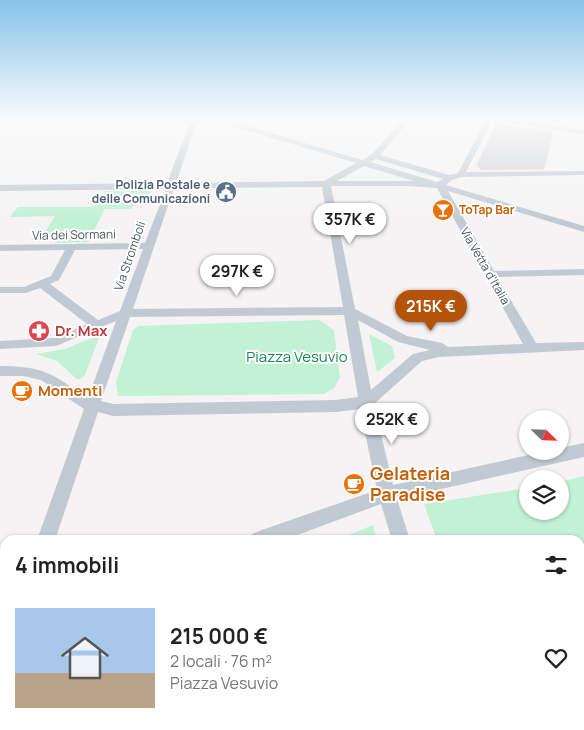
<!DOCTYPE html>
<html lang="it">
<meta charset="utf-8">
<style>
:root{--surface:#fff;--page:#f6f6f6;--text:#222;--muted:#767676;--accent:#b45309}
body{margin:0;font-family:Manrope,sans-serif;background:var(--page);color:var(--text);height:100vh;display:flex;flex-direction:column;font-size:19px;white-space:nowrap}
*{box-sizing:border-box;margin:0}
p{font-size:16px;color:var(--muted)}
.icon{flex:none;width:28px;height:28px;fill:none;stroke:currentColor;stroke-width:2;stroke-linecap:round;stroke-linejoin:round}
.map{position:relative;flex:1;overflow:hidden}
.details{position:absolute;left:0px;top:535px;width:585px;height:195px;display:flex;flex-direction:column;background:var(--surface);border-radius:15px 15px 0 0;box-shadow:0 1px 4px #0004}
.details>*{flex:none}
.needle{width:32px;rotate:113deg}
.fabs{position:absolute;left:519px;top:410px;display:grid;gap:10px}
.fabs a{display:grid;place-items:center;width:50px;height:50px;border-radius:50%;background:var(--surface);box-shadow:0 1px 4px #0004;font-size:25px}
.price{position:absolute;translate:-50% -42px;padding:0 11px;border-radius:18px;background:#fff;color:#222;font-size:16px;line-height:32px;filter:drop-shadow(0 1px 2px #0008)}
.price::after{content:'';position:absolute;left:50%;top:30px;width:15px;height:11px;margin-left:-8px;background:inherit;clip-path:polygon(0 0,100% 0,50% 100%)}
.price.current{background:var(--accent);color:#fff}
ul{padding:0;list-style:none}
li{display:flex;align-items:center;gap:15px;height:125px;padding:0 15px}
li span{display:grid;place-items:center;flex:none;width:140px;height:100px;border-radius:0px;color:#555}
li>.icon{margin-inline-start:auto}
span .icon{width:60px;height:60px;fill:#fffc;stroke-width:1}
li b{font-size:21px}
h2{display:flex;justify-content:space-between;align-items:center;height:60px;padding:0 15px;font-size:21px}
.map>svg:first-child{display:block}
.green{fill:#c3f1d5}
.building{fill:#cdcfd5;stroke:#d7d9de}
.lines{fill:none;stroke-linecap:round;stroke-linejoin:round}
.minor{fill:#c1cad2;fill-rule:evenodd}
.tertiary{fill:#c1cad2;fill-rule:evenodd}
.labels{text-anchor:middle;stroke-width:4;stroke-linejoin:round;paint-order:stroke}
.far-service-label{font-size:12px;font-weight:bold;fill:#4e5e75;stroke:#fff;text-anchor:end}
.far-food-label{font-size:12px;font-weight:bold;fill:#c56008;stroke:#fff;text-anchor:start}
.far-street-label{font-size:12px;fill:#4a5661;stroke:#fff}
.health-label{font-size:15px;font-weight:bold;fill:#be3a42;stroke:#fff;text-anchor:start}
.park-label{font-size:15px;fill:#17864f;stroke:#fff}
.food-label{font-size:15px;font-weight:bold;fill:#c56008;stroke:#fff;text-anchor:start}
.near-food-label{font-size:18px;font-weight:bold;fill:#c56008;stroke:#fff;text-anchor:start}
</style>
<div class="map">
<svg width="584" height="730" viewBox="0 0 584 730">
<rect width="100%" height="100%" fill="#f5f3f3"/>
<g class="green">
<path d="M105 191H152C146 200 136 200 131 209H105L88 242 55 243 57 237 43 236 55 216 10 217 18 207H90L100 204Z"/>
<polygon points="319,320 334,330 340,378 334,388 324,394 118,396 116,382 133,330 139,326"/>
<polygon points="369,334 392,346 395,358 377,372"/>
<polygon points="94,337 99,338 85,375 80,379 77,379 57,361 36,354 65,349"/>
<polygon points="584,476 584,558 580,559 580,540 437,540 424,504 527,488 528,511 560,511 560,482"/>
<polygon points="373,525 377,540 337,540"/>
<polygon points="5,700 5,725 140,725 132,730 0,730 0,702"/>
</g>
<polygon class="building" points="496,124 553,132 544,169 481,170 477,165"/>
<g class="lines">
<g class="minor">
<polygon points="0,119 4,119 0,122"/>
<path d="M166 119 192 122 225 119 362 160 372 154 404 119H411L380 155 449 175 458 173 487 119H493L466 172 584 171V175L461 177 452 180 446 185 584 226V232L448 191 494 271 584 269V275L497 277 536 343 584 342V350L439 357 422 361 374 404 393 485 547 451H560V448L584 443V457L397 499 410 540H392L381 504 284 540H250L252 534 259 531 377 490 360 409 336 412 113 416 98 412 55 540H37L84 409 41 380 23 376H0V366C44 366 52 374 88 398L116 321 56 346 0 349V341L54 338 87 324 40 288 26 293H0V287H24L51 276 65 250 0 251V245L145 243 166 189 0 191V185L167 183 189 125ZM218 122 356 163 324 181 176 183 196 125ZM376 159 443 179 437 182 370 162ZM364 166 414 181H337ZM331 186H408L437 188 523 344 448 347 442 343 407 336 355 309ZM322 187 343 307 133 309 174 188ZM143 249 120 311 98 320 50 284 59 280 75 250ZM344 315 358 397 336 400 113 404 101 401 130 317ZM358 320 398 342 430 350 413 354 371 390Z"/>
<polygon points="584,561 584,581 580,582 580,562"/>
<polygon points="5,653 5,676 0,678 0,655"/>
<polygon points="188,725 219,725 217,730 186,730"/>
<polygon points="444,725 468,725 469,730 445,730"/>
</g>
<polygon class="tertiary" points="486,119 507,119 584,130 584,134"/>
</g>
<linearGradient id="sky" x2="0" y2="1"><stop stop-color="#85c3ea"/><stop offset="0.54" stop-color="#fafafa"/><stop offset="1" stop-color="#fafafa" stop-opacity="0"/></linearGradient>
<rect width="584" height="221" fill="url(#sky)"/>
<defs>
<g id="civic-disc" transform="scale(1.125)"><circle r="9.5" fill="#5c6f8a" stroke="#fff"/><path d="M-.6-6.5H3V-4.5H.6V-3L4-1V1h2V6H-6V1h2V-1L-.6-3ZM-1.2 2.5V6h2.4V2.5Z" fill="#fff"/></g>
<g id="bar-disc" transform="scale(1.125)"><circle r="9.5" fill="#e8710a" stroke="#fff"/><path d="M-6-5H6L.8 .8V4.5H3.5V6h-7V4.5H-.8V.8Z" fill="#fff"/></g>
<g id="pharmacy-disc" transform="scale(1.125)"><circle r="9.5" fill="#e0444e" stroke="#fff"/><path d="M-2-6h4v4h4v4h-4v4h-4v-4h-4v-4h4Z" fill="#fff"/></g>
<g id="cafe-disc" transform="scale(1.125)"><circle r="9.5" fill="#e8710a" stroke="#fff"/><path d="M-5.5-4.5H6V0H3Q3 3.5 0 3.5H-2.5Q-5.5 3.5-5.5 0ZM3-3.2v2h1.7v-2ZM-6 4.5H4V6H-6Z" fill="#fff"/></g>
</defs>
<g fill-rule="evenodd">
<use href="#civic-disc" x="226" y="192"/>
<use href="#bar-disc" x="443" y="210"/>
<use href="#pharmacy-disc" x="39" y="331"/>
<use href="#cafe-disc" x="22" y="391"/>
<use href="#cafe-disc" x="354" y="484"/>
</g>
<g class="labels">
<g class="far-service-label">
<text x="210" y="189">Polizia Postale e<tspan x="210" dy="14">delle Comunicazioni</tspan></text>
</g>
<g class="far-food-label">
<text x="459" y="214">ToTap Bar</text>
</g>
<g class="far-street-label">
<text transform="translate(74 235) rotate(-1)" y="4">Via dei Sormani</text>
<text transform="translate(130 256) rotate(-71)" y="4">Via Stromboli</text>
<text transform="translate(485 266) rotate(60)" y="4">Via Vetta d'Italia</text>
</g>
<g class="health-label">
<text x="55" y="336">Dr. Max</text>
</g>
<g class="park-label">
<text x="297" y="362">Piazza Vesuvio</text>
</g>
<g class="food-label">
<text x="38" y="396">Momenti</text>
</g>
<g class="near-food-label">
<text x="370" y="480">Gelateria<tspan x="370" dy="21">Paradise</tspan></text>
</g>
</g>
</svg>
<div class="fabs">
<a><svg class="needle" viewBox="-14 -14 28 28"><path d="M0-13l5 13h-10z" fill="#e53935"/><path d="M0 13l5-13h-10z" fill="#767676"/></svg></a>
<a><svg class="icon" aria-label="layers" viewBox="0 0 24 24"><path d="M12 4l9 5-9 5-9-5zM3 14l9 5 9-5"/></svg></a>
</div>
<b class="price" style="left:350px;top:245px">357K €</b>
<b class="price" style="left:237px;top:297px">297K €</b>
<b class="price current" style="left:431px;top:332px">215K €</b>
<b class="price" style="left:392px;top:445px">252K €</b>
<section class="details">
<h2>4 immobili<svg class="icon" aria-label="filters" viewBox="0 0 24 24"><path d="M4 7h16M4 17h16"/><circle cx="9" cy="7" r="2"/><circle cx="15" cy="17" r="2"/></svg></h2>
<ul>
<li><span style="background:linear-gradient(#a9c7e8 65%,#b9a48a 0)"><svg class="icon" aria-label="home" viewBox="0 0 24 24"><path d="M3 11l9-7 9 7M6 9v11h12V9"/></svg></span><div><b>215 000 €</b><p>2 locali · 76 m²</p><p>Piazza Vesuvio</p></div><svg class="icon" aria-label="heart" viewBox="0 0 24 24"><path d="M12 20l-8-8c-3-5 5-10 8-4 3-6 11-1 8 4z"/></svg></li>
</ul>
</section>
</div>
